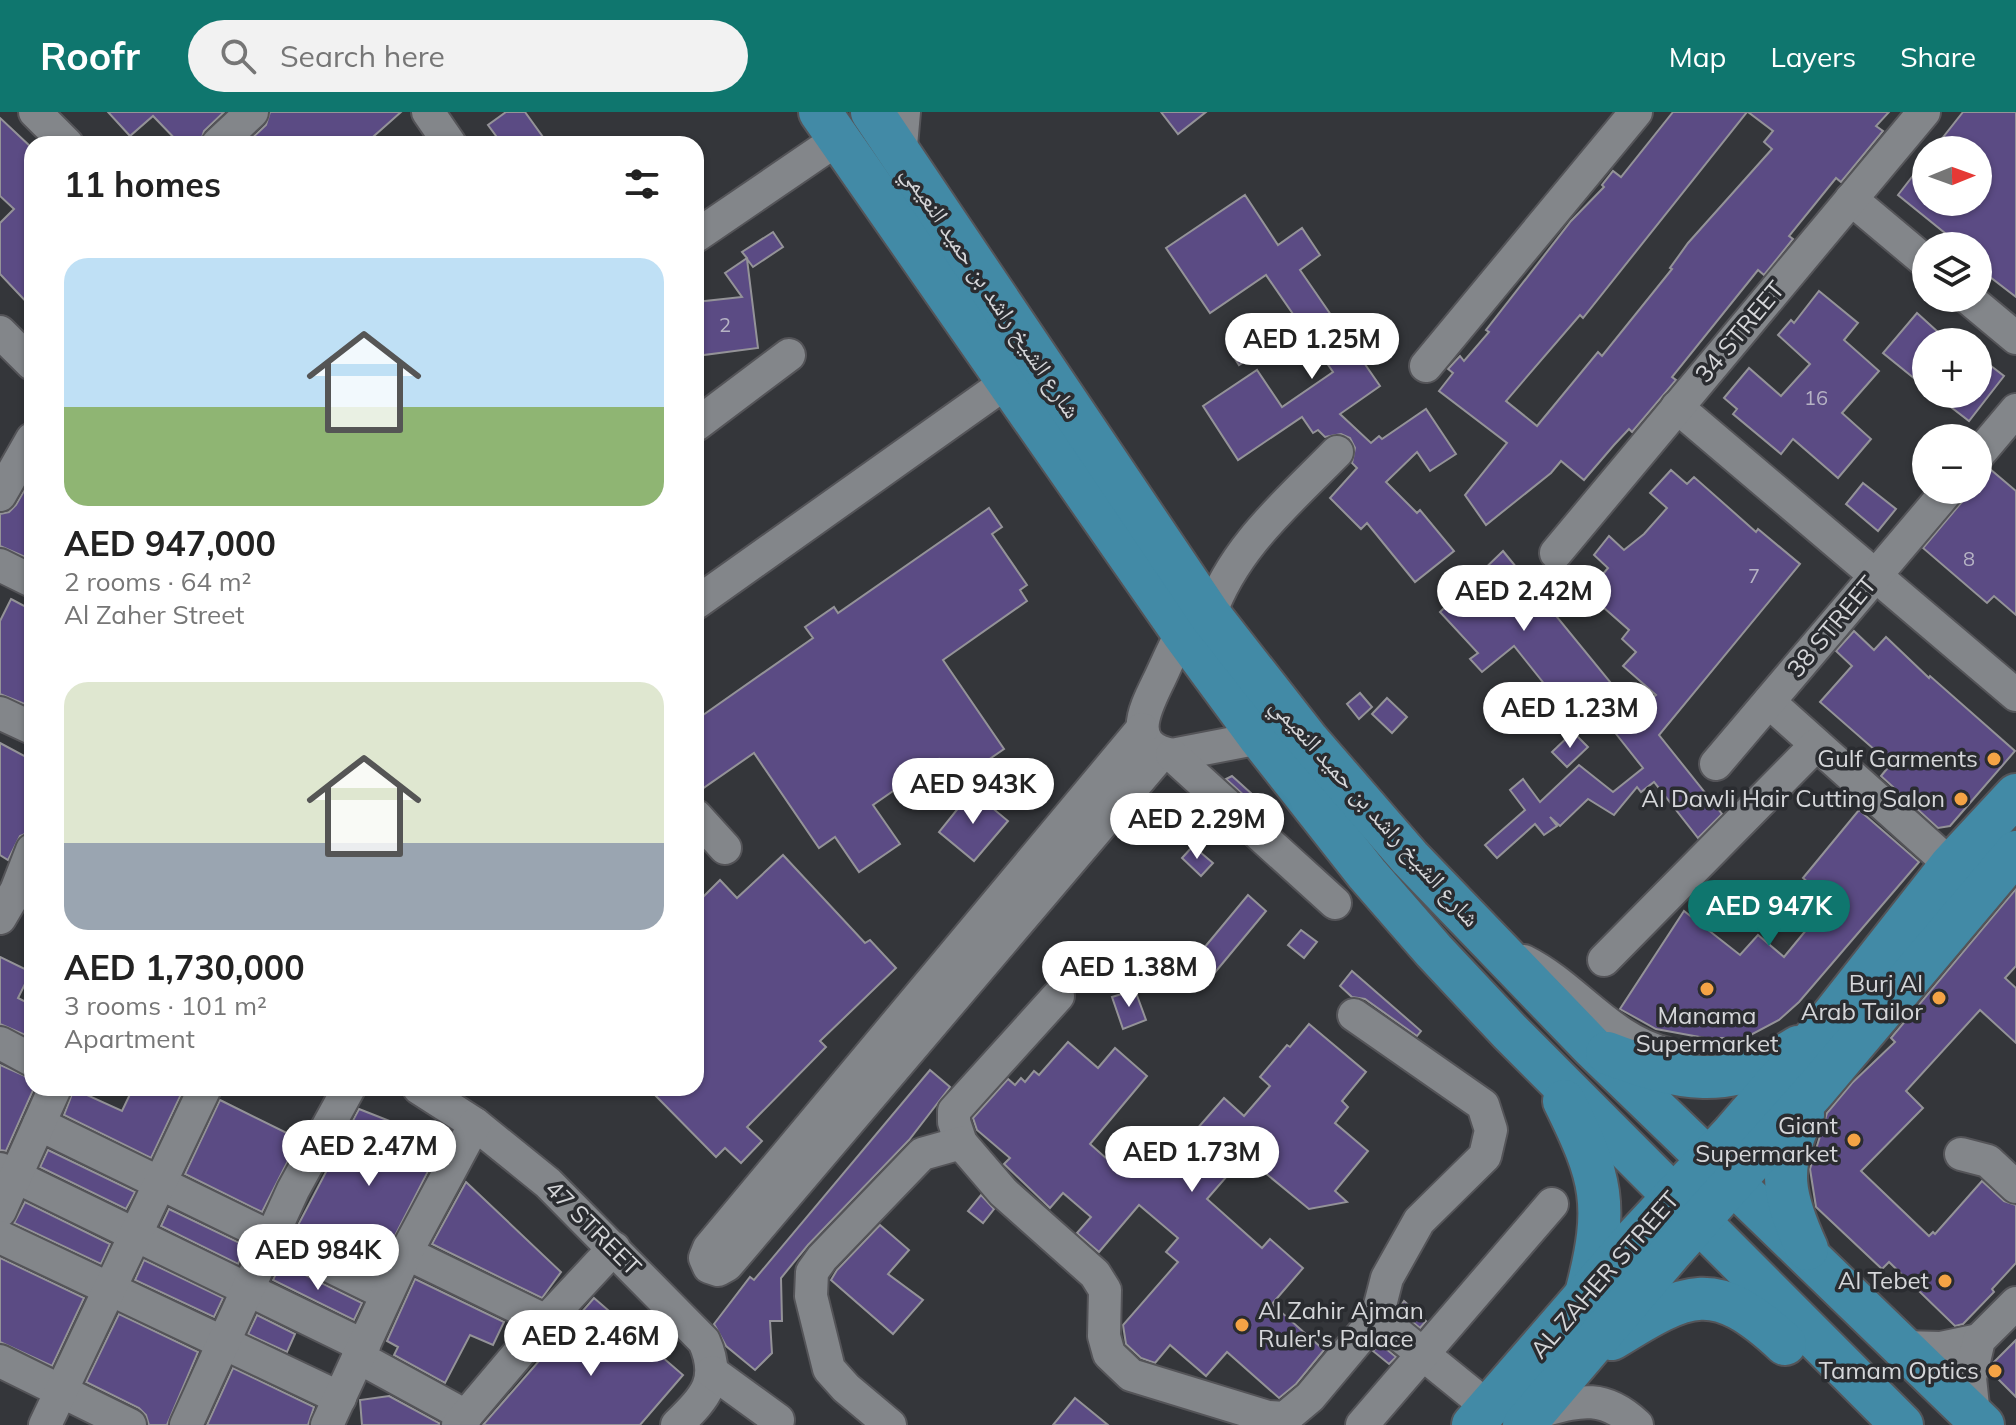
<!DOCTYPE html>
<meta charset="utf-8">
<style>
:root{--surface:#fff;--page:#f2f2f2;--text:#222;--muted:#767676;--accent:#0f766e}
body{margin:0;font-family:Mulish,"Noto Naskh Arabic",sans-serif;background:var(--page);color:var(--text);height:100vh;display:flex;flex-direction:column;font-size:30px;white-space:nowrap}
*{box-sizing:border-box;margin:0}
p{font-size:26px;color:var(--muted)}
.icon{flex:none;width:44px;height:44px;fill:none;stroke:currentColor;stroke-width:2;stroke-linecap:round;stroke-linejoin:round}
.map{position:relative;flex:1;overflow:hidden}
.panel{position:absolute;left:24px;top:24px;width:680px;height:960px;display:flex;flex-direction:column;background:var(--surface);border-radius:24px;box-shadow:0 2px 6px #0004}
.panel>*{flex:none}
.needle{width:52px;rotate:89deg}
.fabs{position:absolute;left:1912px;top:24px;display:grid;gap:16px}
.fabs a{display:grid;place-items:center;width:80px;height:80px;border-radius:50%;background:var(--surface);box-shadow:0 2px 6px #0004;font-size:40px}
.price{position:absolute;translate:-50% -68px;padding:0 18px;border-radius:28px;background:#fff;color:#222;font-size:26px;line-height:52px;filter:drop-shadow(0 2px 4px #0008)}
.price::after{content:'';position:absolute;left:50%;top:48px;width:24px;height:18px;margin-left:-12px;background:inherit;clip-path:polygon(0 0,100% 0,50% 100%)}
.price.on{background:var(--accent);color:#fff}
ul{padding:0;list-style:none}
li{display:grid;align-content:center;gap:16px;height:424px;padding:0 40px}
li span{display:grid;place-items:center;height:248px;border-radius:24px;color:#555}
li>.icon{margin-inline-start:auto}
span .icon{width:144px;height:144px;fill:#fffc;stroke-width:1}
li b{font-size:34px}
h2{display:flex;justify-content:space-between;align-items:center;height:96px;padding:0 40px;font-size:34px}
header{display:flex;align-items:center;gap:48px;box-sizing:border-box;height:112px;padding:0 40px;background:var(--accent);color:#fff}
header strong{font-size:38px}
nav{display:flex;gap:44px;margin-inline-start:auto;font-size:28px}
.search{width:560px;height:72px;background:var(--page);display:flex;align-items:center;gap:20px;box-sizing:border-box;padding:0 28px;border-radius:44px;color:var(--muted);font-size:30px}
.map>svg:first-child{display:block}
.building{fill:#5b4b84;stroke:#949398;stroke-width:2}
.lines{fill:none;stroke-linecap:round;stroke-linejoin:round}
.minor-casing{stroke:#545458;stroke-width:36}
.major-casing{stroke:#545458;stroke-width:46}
.minor{stroke:#83868a;stroke-width:32}
.major{stroke:#428aa6;stroke-width:42}
.poi-dot{fill:#f4a345;stroke:#2a2c30;stroke-width:3}
.labels{text-anchor:middle;stroke-width:7;stroke-linejoin:round;paint-order:stroke}
.number-label{font-size:20px;fill:#b6b3c4}
.street-label{font-size:24px;fill:#d5d6d9;stroke:#2a2c30}
.poi-label{font-size:24px;fill:#d5d6d9;stroke:#2a2c30;text-anchor:end}
</style>
<header>
<strong>Roofr</strong>
<div class="search"><svg class="icon" aria-label="search" viewBox="0 0 24 24"><circle cx="10" cy="10" r="6"/><path d="M15 15l6 6"/></svg>Search here</div>
<nav><a>Map</a><a>Layers</a><a>Share</a></nav>
</header>
<div class="map">
<svg width="2016" height="1313" viewBox="0 0 2016 1313">
<rect width="100%" height="100%" fill="#34363a"/>
<g class="building">
<polygon points="108,0 224,0 204,19 200,32 180,32 153,4 130,24"/>
<polygon points="270,0 401,0 365,32 246,32 266,13"/>
<polygon points="506,0 525,0 548,32 502,32 488,13"/>
<polygon points="1161,0 1206,0 1178,22"/>
<polygon points="1673,0 1747,0 1583,206 1580,203 1506,289 1537,314 1598,240 1602,244 1672,157 1670,156 1688,131 1772,37 1764,30 1773,19 1748,0 1889,0 1876,14 1883,19 1841,70 1836,66 1789,124 1793,127 1764,163 1758,158 1672,265 1676,268 1632,320 1629,317 1614,333 1584,368 1561,349 1551,361 1486,413 1465,383 1507,331 1439,279 1453,261 1448,257 1460,244 1464,249 1489,220 1486,218 1571,109 1604,75 1602,73 1613,59 1621,65"/>
<polygon points="1963,0 2016,0 2016,185 1981,158 1985,153 1978,148 1978,134 1961,134 1898,83 1926,47 1926,90 1978,90 1978,38 1933,38"/>
<polygon points="0,6 32,36 32,196 0,162 0,111 14,97 0,84"/>
<polygon points="1245,83 1278,133 1302,116 1320,143 1300,158 1380,274 1340,302 1371,331 1379,324 1382,327 1426,297 1456,342 1430,359 1417,340 1386,370 1417,401 1420,398 1454,439 1415,470 1367,411 1361,417 1330,386 1357,356 1352,351 1355,336 1350,326 1341,322 1325,325 1318,318 1313,321 1302,305 1238,348 1203,294 1257,258 1282,295 1333,260 1266,163 1210,201 1166,136"/>
<polygon points="773,120 783,135 753,155 747,147 758,236 696,244 696,190 742,185 725,161 747,146 742,140"/>
<polygon points="1819,179 1858,211 1844,228 1879,259 1842,301 1871,327 1838,366 1793,327 1781,342 1733,302 1737,297 1724,286 1749,256 1781,284 1810,252 1778,223 1791,208 1794,211"/>
<polygon points="1917,201 1949,230 1926,230 1926,276 1883,241"/>
<polygon points="1253,223 1263,237 1239,253 1230,239"/>
<polygon points="1978,244 2004,264 1969,309 1934,282 1978,282"/>
<polygon points="1990,357 2016,379 2016,503 1994,484 1987,491 1923,436 1972,378 1978,378 1978,371"/>
<polygon points="1671,358 1687,372 1694,365 1756,420 1758,417 1800,452 1659,623 1722,702 1698,726 1654,670 1641,680 1637,675 1614,703 1588,687 1560,714 1550,705 1557,714 1544,723 1535,712 1497,746 1485,733 1525,698 1510,678 1523,667 1540,690 1579,653 1613,680 1643,656 1613,618 1656,583 1623,554 1636,540 1622,527 1629,518 1587,481 1608,456 1594,443 1609,424 1624,438 1644,422 1667,396 1650,381"/>
<polygon points="32,365 32,448 0,434 0,402 9,400 16,393"/>
<polygon points="1863,371 1896,397 1878,419 1846,392"/>
<polygon points="989,396 1002,415 992,422 1027,473 1020,478 1027,489 943,548 1004,637 955,671 939,647 873,693 900,732 859,760 835,725 819,736 754,641 702,677 696,668 696,608 813,526 805,515 834,495 838,501"/>
<polygon points="1503,439 1611,571 1570,604 1514,534 1482,560 1470,547 1478,541 1440,500"/>
<polygon points="11,487 32,498 32,595 0,582 0,509"/>
<polygon points="1854,519 1874,538 1886,525 1929,566 1930,564 2015,639 1950,714 1938,716 1881,664 1891,652 1820,590 1852,554 1836,539"/>
<polygon points="1360,581 1372,595 1359,607 1347,592"/>
<polygon points="1387,586 1407,605 1392,621 1372,602"/>
<polygon points="1573,620 1588,635 1567,655 1552,640"/>
<polygon points="0,631 32,648 32,719 20,724 8,748 0,743"/>
<polygon points="1232,664 1274,702 1268,705 1226,667"/>
<polygon points="972,679 1008,709 974,749 939,720"/>
<polygon points="1859,698 1919,750 1799,890 1779,908 1745,926 1705,926 1656,917 1620,897 1684,799 1740,843 1758,823 1784,845 1830,789 1803,766"/>
<polygon points="1193,734 1213,751 1201,764 1182,746"/>
<polygon points="783,743 865,831 870,828 896,856 820,929 826,935 747,1015 762,1029 741,1051 725,1036 716,1045 648,976 696,976 696,792 720,768 737,786"/>
<polygon points="2016,777 2016,854 2005,866 2016,876 2016,931 1980,898 1906,979 1923,996 1861,1059 1929,1124 1933,1120 1935,1122 1982,1069 2004,1089 2016,1093 2016,1151 1992,1177 1994,1180 1963,1212 1955,1214 1889,1150 1882,1157 1816,1095 1810,1057 1827,1001 1852,971 1895,930 1891,926"/>
<polygon points="1248,783 1266,799 1212,864 1194,848"/>
<polygon points="1301,818 1317,830 1304,846 1288,833"/>
<polygon points="0,845 31,860 18,886 32,893 32,926 0,912"/>
<polygon points="1352,859 1421,919 1417,924 1365,887 1352,885 1340,874"/>
<polygon points="1135,878 1146,908 1123,917 1112,885"/>
<polygon points="1309,912 1366,960 1342,989 1348,995 1335,1011 1368,1039 1335,1079 1347,1090 1309,1097 1247,1046 1243,1051 1240,1049 1207,1087 1262,1136 1270,1127 1303,1156 1272,1192 1324,1238 1296,1272 1279,1286 1227,1240 1206,1264 1170,1233 1155,1251 1141,1246 1126,1232 1123,1213 1178,1150 1166,1140 1178,1126 1139,1093 1099,1140 1077,1121 1091,1105 1063,1081 1050,1096 1004,1052 1010,1046 977,1018 973,1006 1008,967 1015,973 1021,966 1025,970 1034,959 1039,963 1068,930 1098,956 1115,936 1147,964 1090,1032 1124,1062 1144,1040 1162,1057 1224,986 1244,1004 1270,974 1260,965 1287,933 1290,935"/>
<polygon points="0,953 32,967 32,976 34,976 6,1039 0,1038"/>
<polygon points="930,958 950,975 909,1028 808,1133 781,1166 782,1209 770,1209 772,1241 755,1258 726,1234 714,1212 750,1165 754,1168"/>
<polygon points="133,976 184,976 151,1046 64,1003 74,977 122,999"/>
<polygon points="220,988 299,1027 262,1100 185,1062"/>
<polygon points="359,997 443,1030 378,1157 296,1117"/>
<polygon points="48,1038 135,1080 126,1097 40,1055"/>
<polygon points="466,1070 561,1160 542,1186 432,1132"/>
<polygon points="981,1083 994,1097 983,1111 968,1099"/>
<polygon points="25,1090 110,1132 101,1152 14,1111"/>
<polygon points="169,1097 246,1134 238,1152 161,1114"/>
<polygon points="880,1113 909,1138 888,1162 923,1188 893,1222 831,1168 837,1158"/>
<polygon points="0,1146 84,1186 52,1254 0,1230"/>
<polygon points="144,1148 223,1186 214,1205 135,1168"/>
<polygon points="281,1151 362,1191 354,1208 273,1168"/>
<polygon points="415,1167 504,1210 493,1233 470,1223 445,1271 394,1243 398,1235 387,1229"/>
<polygon points="594,1186 683,1263 640,1313 483,1313"/>
<polygon points="1404,1189 1426,1209 1420,1216 1398,1198"/>
<polygon points="119,1202 198,1240 167,1313 149,1313 146,1303 139,1296 86,1270"/>
<polygon points="257,1203 295,1222 287,1240 248,1222"/>
<polygon points="2016,1228 2016,1285 1991,1260 1993,1251"/>
<polygon points="1380,1232 1396,1245 1389,1252 1373,1239"/>
<polygon points="233,1256 314,1295 308,1313 207,1313"/>
<polygon points="389,1284 439,1311 439,1313 362,1313 360,1288"/>
<polygon points="1075,1286 1108,1313 1053,1313"/>
</g>
<g class="lines">
<g class="minor-casing">
<g id="minor">
<polyline points="35,0 67,32"/>
<polyline points="428,0 450,32"/>
<polyline points="218,32 252,0"/>
<polyline points="900,45 904,0"/>
<polyline points="1851,87 1926,150"/>
<polyline points="696,124 838,27"/>
<polyline points="1968,186 2016,226"/>
<polyline points="0,220 32,252"/>
<polyline points="1426,254 1636,0"/>
<polyline points="1677,295 2016,583"/>
<polyline points="696,313 789,243"/>
<polyline points="1978,343 2016,298"/>
<polyline points="0,383 32,327"/>
<polyline points="1556,441 1924,0"/>
<polyline points="0,453 32,469"/>
<polyline points="696,491 1007,270"/>
<path d="M1210 503C1233 436 1288 390 1337 340"/>
<path d="M1182 520C1174 535 1167 551 1160 566 1146 595 1124 633 1172 643L1260 626"/>
<polyline points="1769,590 1951,753"/>
<polyline points="0,601 32,616"/>
<polyline points="1142,617 709,1136 705,1146 709,1155 718,1158 727,1153 1162,641"/>
<polyline points="1172,643 1335,791"/>
<polyline points="1716,652 1948,378"/>
<polyline points="696,704 725,736"/>
<polyline points="0,806 16,779 32,738"/>
<polyline points="1604,848 1816,633"/>
<path d="M1524 849C1576 875 1609 928 1668 942"/>
<polyline points="1354,903 1483,993 1491,1018 1485,1044 1419,1109 1387,1166 1377,1205"/>
<polyline points="0,931 32,948"/>
<path d="M419 976 475 1012 548 1071 704 1229C722 1269 705 1285 677 1313"/>
<polyline points="39,1012 387,1182"/>
<polyline points="961,1031 954,1010 954,999 1058,884"/>
<polyline points="1961,1042 1988,1049 2016,1075"/>
<polyline points="0,1057 364,1234"/>
<polyline points="0,1099 55,976"/>
<polyline points="0,1125 340,1286"/>
<polyline points="406,1141 546,1209"/>
<polyline points="1901,1235 1941,1236 1979,1228"/>
<polyline points="358,1245 466,1304"/>
<polyline points="0,1249 130,1313"/>
<polyline points="712,1260 778,1308"/>
<path d="M1534 1301C1576 1290 1601 1279 1637 1313"/>
<polyline points="1974,1304 1970,1266 1979,1228 2016,1191"/>
<polyline points="45,1313 205,976"/>
<polyline points="186,1313 293,1078 349,976"/>
<polyline points="327,1313 409,1135 475,1012"/>
<polyline points="458,1313 546,1209 614,1136"/>
<polyline points="890,1313 846,1276 829,1257 811,1184 812,1160 822,1146 922,1042 961,1031 1003,1080 1095,1162 1105,1178 1104,1224 1109,1242 1131,1263 1268,1305 1285,1306 1310,1285 1377,1205 1488,1295"/>
<polyline points="1362,1313 1552,1092"/>
</g>
</g>
<g class="major-casing">
<g id="major">
<polyline points="820,0 1182,520 1260,626 1367,762 1434,839 1510,920 1902,1313"/>
<polyline points="872,0 1210,503 1307,627 1410,746 1593,936 1983,1313"/>
<path d="M1607 941C1678 968 1729 980 1798 935"/>
<path d="M1564 989C1602 1066 1609 1093 1587 1178"/>
<path d="M1803 1003C1776 1056 1784 1086 1807 1137"/>
<path d="M1612 1227C1689 1179 1714 1166 1785 1232"/>
<polyline points="1473,1313 1637,1124 1733,1021 1819,921 1951,753 2016,683"/>
<polyline points="1524,1313 1672,1139 1817,976 2016,740"/>
</g>
</g>
<use href="#minor" class="minor"/>
<use href="#major" class="major"/>
</g>
<g class="poi-dot">
<circle cx="1994" cy="647" r="8"/>
<circle cx="1961" cy="687" r="8"/>
<circle cx="1707" cy="877" r="8"/>
<circle cx="1939" cy="886" r="8"/>
<circle cx="1854" cy="1028" r="8"/>
<circle cx="1945" cy="1169" r="8"/>
<circle cx="1242" cy="1213" r="8"/>
<circle cx="1995" cy="1259" r="8"/>
</g>
<g class="labels">
<g class="number-label">
<text x="725" y="220">2</text>
<text x="1816" y="293">16</text>
<text x="1969" y="454">8</text>
<text x="1754" y="471">7</text>
</g>
<g class="street-label">
<text transform="translate(991 180) rotate(56)" y="8">شارع الشيخ راشد بن حميد النعيمي</text>
<text transform="translate(1740 220) rotate(-50)" y="8">34 STREET</text>
<text transform="translate(1832 515) rotate(-50)" y="8">38 STREET</text>
<text transform="translate(1375 700) rotate(48)" y="8">شارع الشيخ راشد بن حميد النعيمي</text>
<text transform="translate(593 1116) rotate(45)" y="8">47 STREET</text>
<text transform="translate(1605 1163) rotate(-49)" y="8">AL ZAHER STREET</text>
</g>
<g class="poi-label">
<text x="1978" y="655">Gulf Garments</text>
<text x="1945" y="695">Al Dawli Hair Cutting Salon</text>
<text x="1923" y="880">Burj Al<tspan x="1923" dy="28">Arab Tailor</tspan></text>
<text x="1707" y="912" text-anchor="middle">Manama<tspan x="1707" dy="28">Supermarket</tspan></text>
<text x="1838" y="1022">Giant<tspan x="1838" dy="28">Supermarket</tspan></text>
<text x="1929" y="1177">Al Tebet</text>
<text x="1258" y="1207" text-anchor="start">Al Zahir Ajman<tspan x="1258" dy="28">Ruler's Palace</tspan></text>
<text x="1979" y="1267">Tamam Optics</text>
</g>
</g>
</svg>
<div class="fabs">
<a><svg class="needle" viewBox="-14 -14 28 28"><path d="M0-13l5 13h-10z" fill="#e53935"/><path d="M0 13l5-13h-10z" fill="#767676"/></svg></a>
<a><svg class="icon" aria-label="layers" viewBox="0 0 24 24"><path d="M12 4l9 5-9 5-9-5zM3 14l9 5 9-5"/></svg></a>
<a>+</a>
<a>−</a>
</div>
<b class="price" style="left:1312px;top:269px">AED 1.25M</b>
<b class="price" style="left:1524px;top:521px">AED 2.42M</b>
<b class="price" style="left:1570px;top:638px">AED 1.23M</b>
<b class="price" style="left:973px;top:714px">AED 943K</b>
<b class="price" style="left:1197px;top:749px">AED 2.29M</b>
<b class="price on" style="left:1769px;top:836px">AED 947K</b>
<b class="price" style="left:1129px;top:897px">AED 1.38M</b>
<b class="price" style="left:369px;top:1076px">AED 2.47M</b>
<b class="price" style="left:1192px;top:1082px">AED 1.73M</b>
<b class="price" style="left:318px;top:1180px">AED 984K</b>
<b class="price" style="left:591px;top:1266px">AED 2.46M</b>
<section class="panel">
<h2>11 homes<svg class="icon" aria-label="filters" viewBox="0 0 24 24"><path d="M4 7h16M4 17h16"/><circle cx="9" cy="7" r="2"/><circle cx="15" cy="17" r="2"/></svg></h2>
<ul>
<li><span style="background:linear-gradient(#bfe0f5 60%,#8fb573 0)"><svg class="icon" aria-label="home" viewBox="0 0 24 24"><path d="M3 11l9-7 9 7M6 9v11h12V9"/></svg></span><div><b>AED 947,000</b><p>2 rooms · 64 m²</p><p>Al Zaher Street</p></div></li>
<li><span style="background:linear-gradient(#dfe7d0 65%,#9aa5b1 0)"><svg class="icon" aria-label="home" viewBox="0 0 24 24"><path d="M3 11l9-7 9 7M6 9v11h12V9"/></svg></span><div><b>AED 1,730,000</b><p>3 rooms · 101 m²</p><p>Apartment</p></div></li>
</ul>
</section>
</div>
